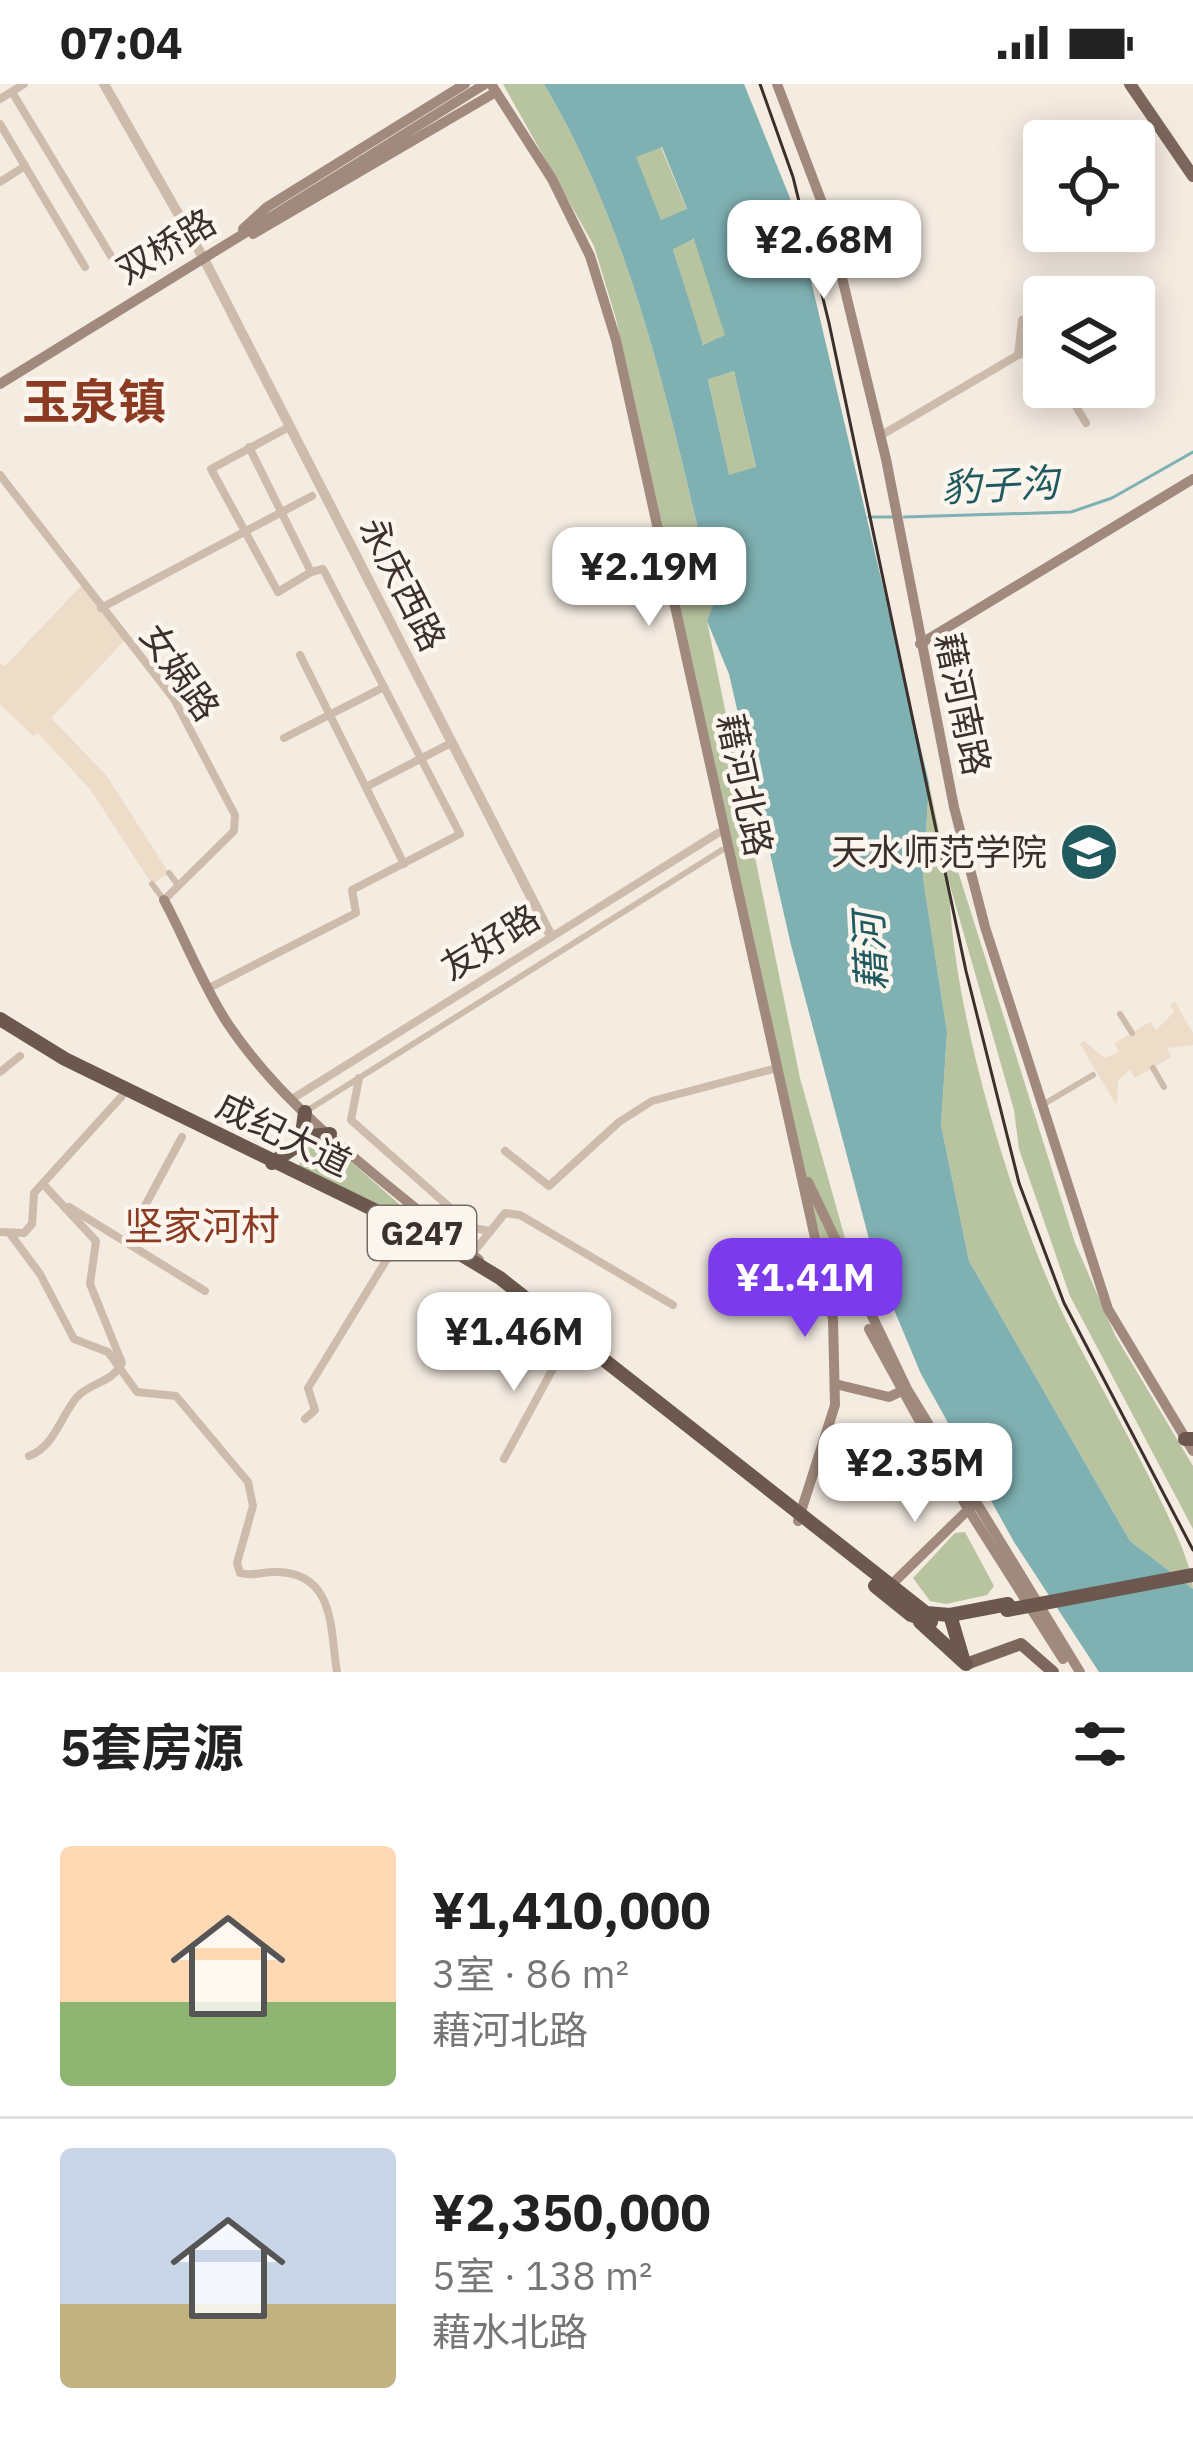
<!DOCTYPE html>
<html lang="zh">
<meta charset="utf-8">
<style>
:root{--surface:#fff;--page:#f2f2f2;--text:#222;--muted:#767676;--line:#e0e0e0;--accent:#7c3aed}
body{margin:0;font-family:"IBM Plex Sans","Noto Sans SC",sans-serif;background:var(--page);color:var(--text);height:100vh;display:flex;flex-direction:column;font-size:45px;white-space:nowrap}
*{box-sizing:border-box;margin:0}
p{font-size:39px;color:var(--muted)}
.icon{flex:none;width:66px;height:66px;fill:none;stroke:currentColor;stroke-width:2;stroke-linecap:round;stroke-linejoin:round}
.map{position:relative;height:1588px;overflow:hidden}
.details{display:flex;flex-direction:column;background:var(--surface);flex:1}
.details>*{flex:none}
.fabs{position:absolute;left:1023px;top:36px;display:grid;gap:24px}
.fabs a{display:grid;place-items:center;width:132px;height:132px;border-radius:12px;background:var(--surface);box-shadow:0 6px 30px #0003;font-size:60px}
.price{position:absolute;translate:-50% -102px;padding:0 27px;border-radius:24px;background:#fff;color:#222;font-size:39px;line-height:78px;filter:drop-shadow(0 3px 6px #0008)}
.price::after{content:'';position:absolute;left:50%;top:72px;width:36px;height:27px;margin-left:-18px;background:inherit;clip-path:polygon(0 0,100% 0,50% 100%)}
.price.current{background:var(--accent);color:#fff}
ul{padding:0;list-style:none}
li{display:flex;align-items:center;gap:36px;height:300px;padding:0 60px}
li+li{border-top:3px solid var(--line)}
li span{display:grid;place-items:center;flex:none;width:336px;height:240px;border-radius:12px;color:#555}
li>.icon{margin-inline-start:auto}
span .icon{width:144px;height:144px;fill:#fffc;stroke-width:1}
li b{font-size:51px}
h2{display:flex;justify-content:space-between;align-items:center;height:144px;padding:0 60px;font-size:51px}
.status{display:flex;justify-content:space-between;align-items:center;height:84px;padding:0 60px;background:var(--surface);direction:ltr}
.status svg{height:33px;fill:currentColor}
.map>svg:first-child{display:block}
.green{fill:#b8c4a0}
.plaza{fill:#ecdcc8}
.water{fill:#7fb0b2;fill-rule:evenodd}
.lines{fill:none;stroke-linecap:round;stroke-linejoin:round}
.stream{stroke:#7fb0b2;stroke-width:3}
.pedestrian{stroke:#cdbbac;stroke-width:6}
.minor{stroke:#cdbbac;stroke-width:8}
.tertiary{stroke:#cdbbac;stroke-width:10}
.secondary{stroke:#a18a7d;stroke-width:10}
.primary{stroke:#7d675c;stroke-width:12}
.trunk{stroke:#6c584f;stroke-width:14}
.tram{stroke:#3b302b;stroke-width:3}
.secondary-bridge{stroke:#a18a7d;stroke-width:10}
.trunk-bridge{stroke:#6c584f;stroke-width:14}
.labels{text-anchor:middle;stroke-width:9;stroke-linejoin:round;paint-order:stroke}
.shield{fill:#fbf5ee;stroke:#756b66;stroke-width:3}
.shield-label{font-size:33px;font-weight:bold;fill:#3b302b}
.street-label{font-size:36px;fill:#3b302b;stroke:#fbf5ee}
.poi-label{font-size:36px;fill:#3b302b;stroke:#fbf5ee;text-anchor:end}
.water-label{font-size:39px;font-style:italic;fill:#1f5a5e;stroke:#fbf5ee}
.neighbourhood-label{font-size:39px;fill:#8c3b22;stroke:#fbf5ee}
.district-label{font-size:48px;font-weight:bold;fill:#8c3b22;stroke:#fbf5ee}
</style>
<div class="status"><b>07:04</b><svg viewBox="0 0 49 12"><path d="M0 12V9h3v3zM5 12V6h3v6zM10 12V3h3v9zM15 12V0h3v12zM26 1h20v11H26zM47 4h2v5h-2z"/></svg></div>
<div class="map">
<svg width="1193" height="1588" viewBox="0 0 1193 1588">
<rect width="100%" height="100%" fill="#f4ebe1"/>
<g class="green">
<path d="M503 0H544C638 159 672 339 715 516L707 537 800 994 859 1204 836 1207 812 1124 616 235 594 162Z"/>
<polygon points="661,63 687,126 661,136 635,73"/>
<polygon points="695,155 726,252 702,261 673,164"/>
<polygon points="734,287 756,384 729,392 708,294"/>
<path d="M929 699 947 787 957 784 1075 1159 1115 1251 1193 1382V1445L1070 1212 1019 1065 1014 1026 949 798C951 922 1012 1128 1068 1240 1093 1292 1193 1459 1193 1505L1130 1457 969 1177 941 1041 947 948 923 794Z"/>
<polygon points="325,1055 399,1120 393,1129 298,1083 311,1057"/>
<polygon points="965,1448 994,1502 987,1511 946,1520 930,1517 913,1494 955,1449"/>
</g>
<g class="plaza">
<polygon points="83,500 126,555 51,634 106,691 169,789 152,800 90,705 38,649 33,652 0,620 0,579 5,582"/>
<polygon points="1175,918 1193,949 1193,961 1167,964 1171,973 1135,994 1130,986 1118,996 1117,1022 1080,960 1084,957 1105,974 1119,968 1115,959 1150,938 1156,946 1174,928 1170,921"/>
</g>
<path class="water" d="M544 0H744L794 124 929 699 923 794 947 948 941 1041 969 1177 1130 1457 1193 1505V1588H1099L1014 1458 921 1290 877 1185 791 861 729 590 707 537 715 516C672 339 638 159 544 0ZM662 63 687 125 661 136 636 73ZM694 155 725 251 703 261 673 165ZM734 287 756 383 729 391 708 295Z"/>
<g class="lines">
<g class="stream">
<polyline points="869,433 894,433"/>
<polyline points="904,433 1071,428 1112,414 1193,368"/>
</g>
<g class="pedestrian">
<polyline points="169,789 178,801"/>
<polyline points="152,800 164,816"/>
<polyline points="1120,930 1132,949"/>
<polyline points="1153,984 1164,1003"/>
<polyline points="1044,1020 1093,991"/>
<polyline points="308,1026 722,766"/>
</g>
<g class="minor">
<polyline points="12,8 111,172"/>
<polyline points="0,15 24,0"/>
<polyline points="0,40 85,183"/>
<polyline points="0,98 25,82"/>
<polyline points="1018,271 1022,236"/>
<polyline points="1064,303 1086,339"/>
<polyline points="289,343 211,385 278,508 311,488"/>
<polyline points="880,352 1018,271 1040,263 1044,270"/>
<polyline points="0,391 174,615 235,731 234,747 164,816"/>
<polyline points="101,524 312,412"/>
<polyline points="300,571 404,780"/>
<polyline points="284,654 384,603"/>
<polyline points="366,703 451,659"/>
<polyline points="211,903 356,829 352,806 460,750 323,485 311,488 249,363"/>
<polyline points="0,988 20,972"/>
<polyline points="359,994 351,1036 473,1144 490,1147"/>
<polyline points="292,1015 718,749"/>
<polyline points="505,1067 549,1102 619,1038 652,1017 777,984"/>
<polyline points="69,1123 205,1207"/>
<polyline points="0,1148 24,1149 32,1140 34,1109 122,1012"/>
<path d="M11 1151 40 1190 74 1255 108 1268 137 1308 176 1312 248 1398 253 1422 237 1479 240 1489C254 1493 263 1487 277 1488 336 1489 330 1547 337 1588"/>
<polyline points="126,1157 182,1053"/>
<polyline points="472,1170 505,1129 520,1131 673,1221"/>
<polyline points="305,1335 315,1326 308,1304 398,1157"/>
<path d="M29 1372C55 1362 60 1333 77 1313 91 1298 112 1299 122 1279L90 1200 96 1157 43 1100"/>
<polyline points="504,1375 563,1266"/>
</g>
<polyline class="tertiary" points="104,0 204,175 551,852"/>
<g class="secondary">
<polyline points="491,0 552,95 590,172 616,256 833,1235 835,1321 798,1437"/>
<polyline points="777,0 827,132 886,375 954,723 985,843 1108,1225 1193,1367"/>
<polyline points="243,145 267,123 465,0"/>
<polyline points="253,150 496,8"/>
<polyline points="0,300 363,76"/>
<polyline points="920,560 1193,395"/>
<path d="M164 816C185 855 204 904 228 940 291 1034 393 1103 479 1176"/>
<polyline points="808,1098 907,1305 1080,1588"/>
<polyline points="869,1245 968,1425 1063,1575"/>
<polyline points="835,1300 889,1313 904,1306"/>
<polyline points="890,1502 972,1422"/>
</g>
<g class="primary">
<polyline points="1130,0 1193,92"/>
<polyline points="966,1580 1021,1560 1053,1588"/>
</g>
<g class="trunk">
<polyline points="0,935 65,975 442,1159 500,1194 926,1529 950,1531 1008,1520"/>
<polyline points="301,1058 305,1028"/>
<polyline points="272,1079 311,1052 330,1050"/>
<polyline points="1185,1355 1193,1355"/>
<polyline points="875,1502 911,1531 931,1538"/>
<polyline points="950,1531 963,1575"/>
<polyline points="920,1538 966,1580"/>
</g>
<polyline class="tram" points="760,0 793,93 829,239 966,887 1019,1099 1064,1219 1193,1466"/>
<polyline class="secondary-bridge" points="363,76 485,0"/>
<polyline class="trunk-bridge" points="1007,1526 1193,1491"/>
</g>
<defs>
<g id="university-disc" transform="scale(3)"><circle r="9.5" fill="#1f5a5e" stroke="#fbf5ee"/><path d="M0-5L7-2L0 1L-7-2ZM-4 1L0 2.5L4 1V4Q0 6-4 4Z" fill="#fff"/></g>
</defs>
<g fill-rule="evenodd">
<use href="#university-disc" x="1089" y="768"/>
</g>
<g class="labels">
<rect class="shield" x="368" y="1122" width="108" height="54" rx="9"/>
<g class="shield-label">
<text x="422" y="1161">G247</text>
</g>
<g class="street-label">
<text transform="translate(166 162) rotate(-31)" y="13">双桥路</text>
<text transform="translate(403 500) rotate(63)" y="13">永庆西路</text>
<text transform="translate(180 588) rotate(55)" y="13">女娲路</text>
<text transform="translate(963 620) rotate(78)" y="13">藉河南路</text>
<text transform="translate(745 701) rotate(78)" y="13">藉河北路</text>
<text transform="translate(490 858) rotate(-32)" y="13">友好路</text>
<text transform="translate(284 1050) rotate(26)" y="13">成纪大道</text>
</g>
<g class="poi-label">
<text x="1047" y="781">天水师范学院</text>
</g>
<g class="water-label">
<text transform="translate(1000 401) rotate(-3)" y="14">豹子沟</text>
<text transform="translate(870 868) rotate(-93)" y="14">藉河</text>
</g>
<g class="neighbourhood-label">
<text x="202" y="1156">坚家河村</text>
</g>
<g class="district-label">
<text x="94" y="335">玉泉镇</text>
</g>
</g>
</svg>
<div class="fabs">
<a><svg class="icon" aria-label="locate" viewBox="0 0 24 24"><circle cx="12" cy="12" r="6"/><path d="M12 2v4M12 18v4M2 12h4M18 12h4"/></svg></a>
<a><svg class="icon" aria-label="layers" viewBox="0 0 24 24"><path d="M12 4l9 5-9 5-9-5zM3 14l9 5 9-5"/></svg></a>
</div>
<b class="price" style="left:824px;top:218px">¥2.68M</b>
<b class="price" style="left:649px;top:545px">¥2.19M</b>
<b class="price current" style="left:805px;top:1256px">¥1.41M</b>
<b class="price" style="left:514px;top:1310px">¥1.46M</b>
<b class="price" style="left:915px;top:1441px">¥2.35M</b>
</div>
<section class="details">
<h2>5套房源<svg class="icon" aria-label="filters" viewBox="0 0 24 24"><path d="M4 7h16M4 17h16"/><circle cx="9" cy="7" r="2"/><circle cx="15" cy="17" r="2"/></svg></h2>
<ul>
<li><span style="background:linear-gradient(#ffd9b3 65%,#8fb573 0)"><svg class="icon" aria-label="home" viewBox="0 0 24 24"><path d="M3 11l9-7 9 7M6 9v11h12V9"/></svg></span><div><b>¥1,410,000</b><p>3室 · 86 m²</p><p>藉河北路</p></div></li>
<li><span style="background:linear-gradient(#c9d6e8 65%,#c2b280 0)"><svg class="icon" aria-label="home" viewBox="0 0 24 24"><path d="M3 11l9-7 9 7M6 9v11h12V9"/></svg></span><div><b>¥2,350,000</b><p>5室 · 138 m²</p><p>藉水北路</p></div></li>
</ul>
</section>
